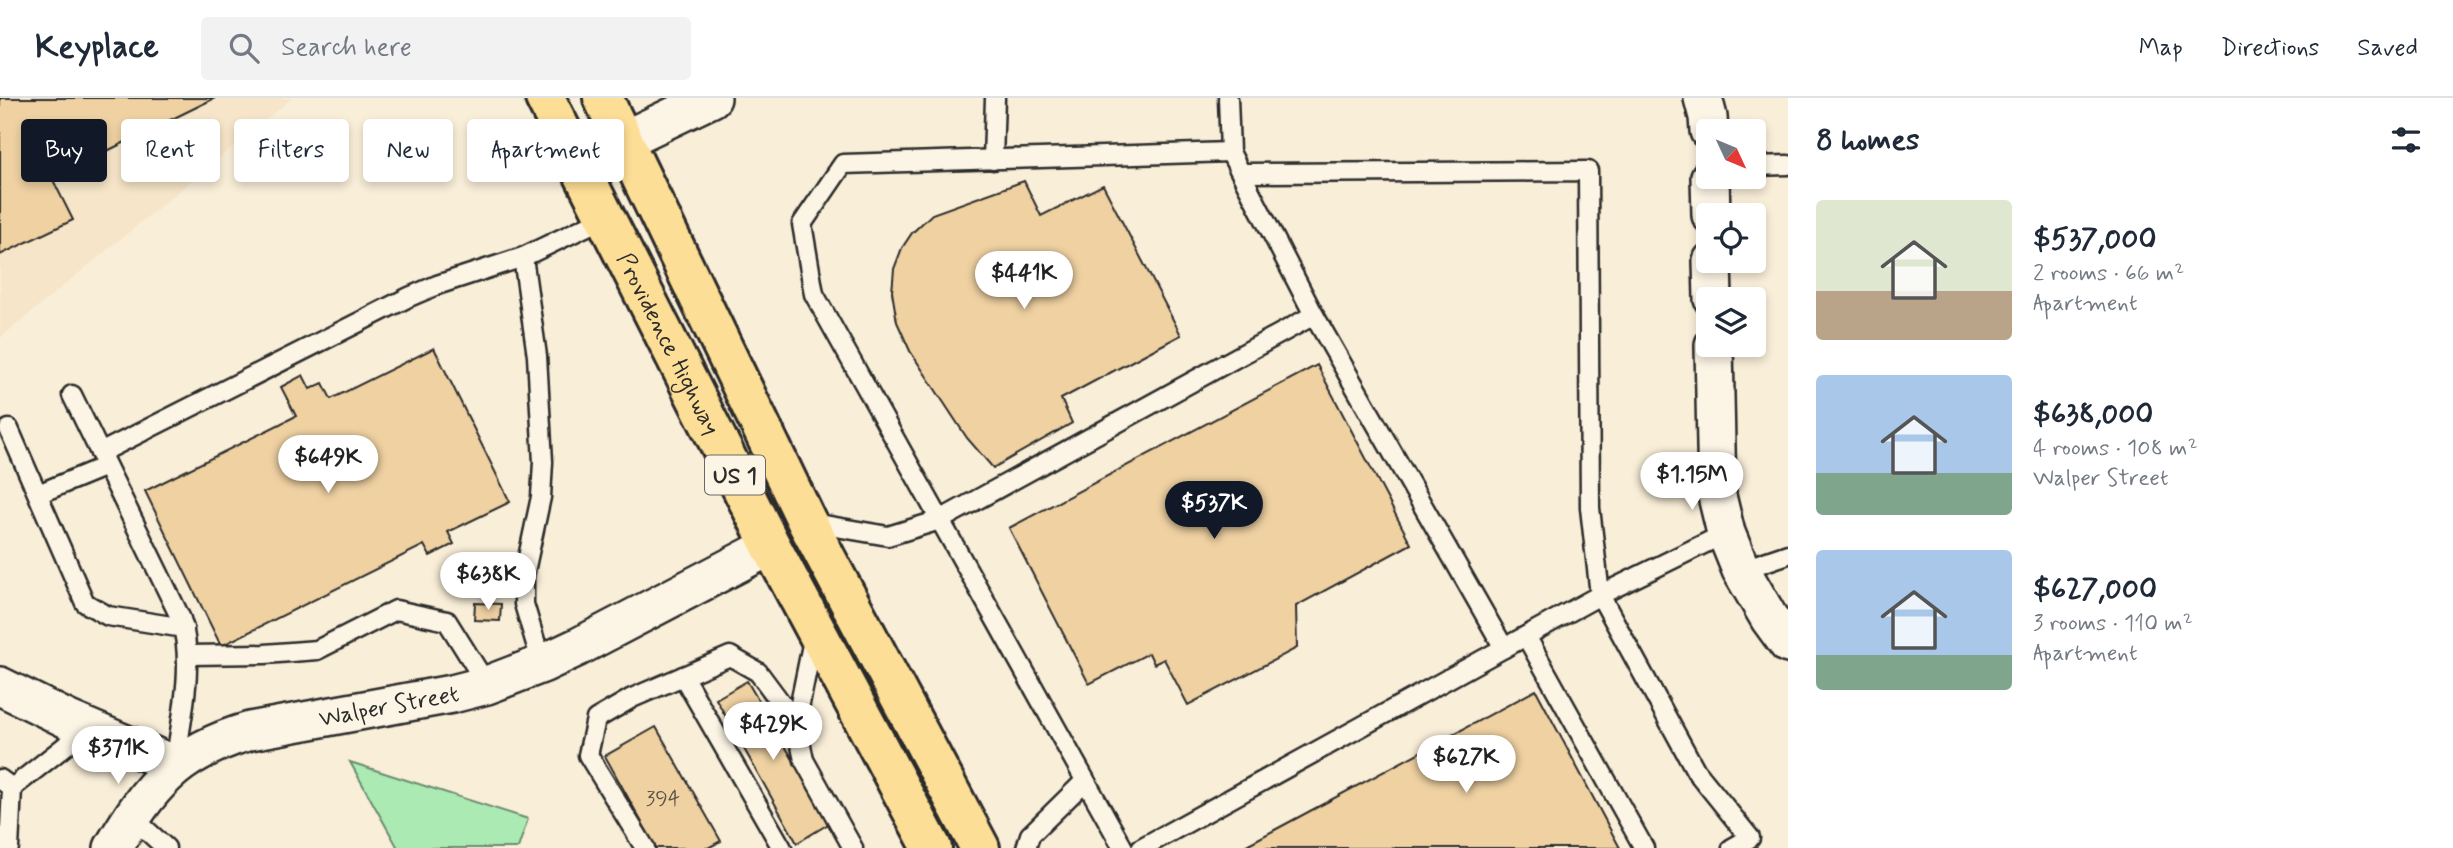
<!DOCTYPE html>
<meta charset="utf-8">
<style>
:root{--surface:#fff;--page:#f2f2f3;--text:#1f2937;--muted:#747a83;--line:#e0e1e3;--accent:#111827}
body{margin:0;font-family:Mynerve,sans-serif;background:var(--page);color:var(--text);height:100vh;display:flex;flex-direction:column;font-size:26px;white-space:nowrap}
*{box-sizing:border-box;margin:0}
p{font-size:23px;color:var(--muted)}
.icon{flex:none;width:38px;height:38px;fill:none;stroke:currentColor;stroke-width:2;stroke-linecap:round;stroke-linejoin:round}
.map{position:relative;flex:1;overflow:hidden}
.details{display:flex;flex-direction:column;background:var(--surface);width:665px}
.details>*{flex:none}
.top-card{position:absolute;left:21px;top:21px;width:665px;height:63px;display:flex;gap:14px}
.needle{width:46px;rotate:134deg}
.fabs{position:absolute;left:1696px;top:21px;display:grid;gap:14px}
.fabs a{display:grid;place-items:center;width:70px;height:70px;border-radius:7px;background:var(--surface);box-shadow:0 4px 10px #0003;font-size:35px}
.price{position:absolute;translate:-50% -60px;padding:0 16px;border-radius:24px;background:#fff;color:#222;font-size:23px;line-height:46px;filter:drop-shadow(0 2px 4px #0008)}
.price::after{content:'';position:absolute;left:50%;top:42px;width:21px;height:16px;margin-left:-10px;background:inherit;clip-path:polygon(0 0,100% 0,50% 100%)}
.price.active{background:var(--accent);color:#fff}
ul{padding:0;list-style:none}
li{display:flex;align-items:center;gap:21px;height:175px;padding:0 28px}
li span{display:grid;place-items:center;flex:none;width:196px;height:140px;border-radius:7px;color:#555}
li>.icon{margin-inline-start:auto}
span .icon{width:84px;height:84px;fill:#fffc;stroke-width:1}
li b{font-size:30px}
h2{display:flex;justify-content:space-between;align-items:center;height:84px;padding:0 28px;font-size:30px}
.tag{padding:0 24px;border-radius:7px;background:var(--surface);box-shadow:0 4px 10px #0003;font-size:24px;line-height:63px}
.tag.active{background:var(--accent);color:#fff}
header{display:flex;align-items:center;gap:42px;box-sizing:border-box;height:98px;padding:0 35px;background:var(--surface);border-bottom:2px solid var(--line)}
header strong{font-size:33px}
nav{display:flex;gap:38px;margin-inline-start:auto;font-size:24px}
.search{width:490px;height:63px;background:var(--page);display:flex;align-items:center;gap:18px;box-sizing:border-box;padding:0 24px;border-radius:7px;color:var(--muted);font-size:26px}
main{display:flex;flex:1;min-height:0}
.map>svg:first-child{display:block}
.built{fill:#f6e5c8}
.green{fill:#abebb3;stroke:#6b8b6f;stroke-width:2}
.building{fill:#efd1a2;stroke:#2b2b2b;stroke-width:2}
.lines{fill:none;stroke-linecap:round;stroke-linejoin:round}
.service-casing{stroke:#2b2b2b;stroke-width:23}
.minor-casing{stroke:#2b2b2b;stroke-width:42}
.primary-casing{stroke:#2b2b2b;stroke-width:44}
.service{stroke:#fcf5e5;stroke-width:18}
.minor{stroke:#fcf5e5;stroke-width:37}
.primary{stroke:#fdde96;stroke-width:38}
.labels{text-anchor:middle;stroke-width:5;stroke-linejoin:round;paint-order:stroke}
.number-label{font-size:21px;fill:#5c5449}
.shield{fill:#fcf5e5;stroke:#6a6863;stroke-width:2}
.shield-label{font-size:23px;font-weight:bold;fill:#2b2b2b}
.street-label{font-size:24px;fill:#2b2b2b;stroke:#fcf5e5}
</style>
<header>
<strong>Keyplace</strong>
<div class="search"><svg class="icon" aria-label="search" viewBox="0 0 24 24"><circle cx="10" cy="10" r="6"/><path d="M15 15l6 6"/></svg>Search here</div>
<nav><a>Map</a><a>Directions</a><a>Saved</a></nav>
</header>
<main>
<div class="map">
<svg width="1788" height="750" viewBox="0 0 1788 750">
<rect width="100%" height="100%" fill="#f9eed8"/>
<filter id="ink" filterUnits="userSpaceOnUse"><feTurbulence type="fractalNoise" baseFrequency=".0143" numOctaves="2"/><feDisplacementMap in="SourceGraphic" scale="14" xChannelSelector="R" yChannelSelector="G"/><feConvolveMatrix kernelMatrix="1 2 1 2 8 2 1 2 1" color-interpolation-filters="sRGB"/></filter>
<g filter="url(#ink)">
<polygon class="built" points="0,0 292,0 0,240"/>
<polygon class="green" points="350,664 528,721 518,750 398,750"/>
<g class="building">
<polygon points="0,0 215,0 52,80 73,122 0,157"/>
<polygon points="1024,83 1041,118 1103,87 1181,237 1061,301 1072,325 993,370 967,340 910,253 897,224 892,194 894,171 902,150 912,135 932,116"/>
<polygon points="434,250 510,404 448,434 454,446 430,458 424,447 221,548 145,393 296,318 281,289 303,277 310,291 323,285 331,301"/>
<polygon points="1317,267 1411,446 1296,508 1297,550 1188,607 1164,561 1154,566 1149,555 1089,586 1009,430"/>
<polygon points="475,505 501,506 500,523 474,522"/>
<polygon points="747,583 830,725 797,745 716,601"/>
<polygon points="1536,592 1620,750 1241,750"/>
<polygon points="656,629 721,743 708,750 656,750 605,658"/>
</g>
<g class="lines">
<g class="service-casing">
<g id="service">
<polyline points="1228,0 1230,54 1314,217 1504,550 1600,497 1696,673 1750,740 1732,750"/>
<polyline points="993,62 995,0"/>
<polyline points="1754,68 1788,67"/>
<polyline points="1243,75 1588,73 1590,410 1600,497 1726,435"/>
<polyline points="523,159 537,258 543,364 541,399 524,478 524,506 542,566"/>
<path d="M72 297 181 521C195 568 181 620 175 667"/>
<polyline points="9,331 85,505 108,518 184,530"/>
<polyline points="100,355 409,199 437,187 523,159 604,120"/>
<polyline points="38,396 106,368"/>
<polyline points="807,424 888,438 940,422 1314,217"/>
<polyline points="1741,472 1788,456"/>
<polyline points="1526,538 1644,750"/>
<polyline points="188,557 265,556 317,552 396,512 447,523 487,587"/>
<polyline points="683,578 782,750"/>
<polyline points="778,635 796,625 814,537"/>
<polyline points="0,681 12,690 88,630"/>
<polyline points="132,719 166,750"/>
<polyline points="9,750 12,690"/>
<polyline points="645,750 588,657 596,621 632,600 730,558 758,574 796,625 804,662 853,750"/>
<polyline points="1026,750 1030,737 1085,683"/>
<polyline points="1123,750 814,196 802,126 843,66 1230,54"/>
<polyline points="1141,750 1504,550"/>
</g>
</g>
<g class="minor-casing">
<g id="minor">
<polyline points="1703,0 1708,19 1709,33"/>
<polyline points="622,43 712,0"/>
<polyline points="1710,79 1711,117"/>
<polyline points="1712,163 1713,201"/>
<polyline points="1714,247 1717,398 1726,435 1741,472 1769,520 1788,546"/>
<polyline points="0,588 69,622 175,667"/>
<path id="s1" d="M113 750C150 687 177 654 250 633L452 596 487 587 542 566 578 549 771 448"/>
</g>
</g>
<g class="primary-casing">
<g id="primary">
<path id="s2" d="M545 0 771 448 932 750"/>
<polyline points="603,0 807,424 980,750"/>
</g>
</g>
<use href="#service" class="service"/>
<use href="#minor" class="minor"/>
<use href="#primary" class="primary"/>
</g>
</g>
<g class="labels">
<g class="number-label">
<text x="663" y="707">394</text>
</g>
<rect class="shield" x="705" y="357.5" width="60" height="39" rx="5"/>
<g class="shield-label">
<text x="735" y="385">US 1</text>
</g>
<g class="street-label">
<text dy="8" stroke="none"><textPath href="#s2" startOffset="275">Providence Highway</textPath></text>
<text dy="8" stroke="none"><textPath href="#s1" startOffset="327">Walper Street</textPath></text>
</g>
</g>
</svg>
<div class="fabs">
<a><svg class="needle" viewBox="-14 -14 28 28"><path d="M0-13l5 13h-10z" fill="#e53935"/><path d="M0 13l5-13h-10z" fill="#747a83"/></svg></a>
<a><svg class="icon" aria-label="locate" viewBox="0 0 24 24"><circle cx="12" cy="12" r="6"/><path d="M12 2v4M12 18v4M2 12h4M18 12h4"/></svg></a>
<a><svg class="icon" aria-label="layers" viewBox="0 0 24 24"><path d="M12 4l9 5-9 5-9-5zM3 14l9 5 9-5"/></svg></a>
</div>
<b class="price" style="left:1024px;top:213px">$441K</b>
<b class="price" style="left:328px;top:397px">$649K</b>
<b class="price" style="left:1692px;top:414px">$1.15M</b>
<b class="price active" style="left:1214px;top:443px">$537K</b>
<b class="price" style="left:488px;top:514px">$638K</b>
<b class="price" style="left:773px;top:664px">$429K</b>
<b class="price" style="left:118px;top:688px">$371K</b>
<b class="price" style="left:1466px;top:697px">$627K</b>
<div class="top-card">
<a class="tag active">Buy</a>
<a class="tag">Rent</a>
<a class="tag">Filters</a>
<a class="tag">New</a>
<a class="tag">Apartment</a>
</div>
</div>
<section class="details">
<h2>8 homes<svg class="icon" aria-label="filters" viewBox="0 0 24 24"><path d="M4 7h16M4 17h16"/><circle cx="9" cy="7" r="2"/><circle cx="15" cy="17" r="2"/></svg></h2>
<ul>
<li><span style="background:linear-gradient(#dfe7d0 65%,#b9a48a 0)"><svg class="icon" aria-label="home" viewBox="0 0 24 24"><path d="M3 11l9-7 9 7M6 9v11h12V9"/></svg></span><div><b>$537,000</b><p>2 rooms · 66 m²</p><p>Apartment</p></div></li>
<li><span style="background:linear-gradient(#a9c7e8 70%,#7fa58c 0)"><svg class="icon" aria-label="home" viewBox="0 0 24 24"><path d="M3 11l9-7 9 7M6 9v11h12V9"/></svg></span><div><b>$638,000</b><p>4 rooms · 108 m²</p><p>Walper Street</p></div></li>
<li><span style="background:linear-gradient(#a9c7e8 75%,#7fa58c 0)"><svg class="icon" aria-label="home" viewBox="0 0 24 24"><path d="M3 11l9-7 9 7M6 9v11h12V9"/></svg></span><div><b>$627,000</b><p>3 rooms · 110 m²</p><p>Apartment</p></div></li>
</ul>
</section>
</main>
